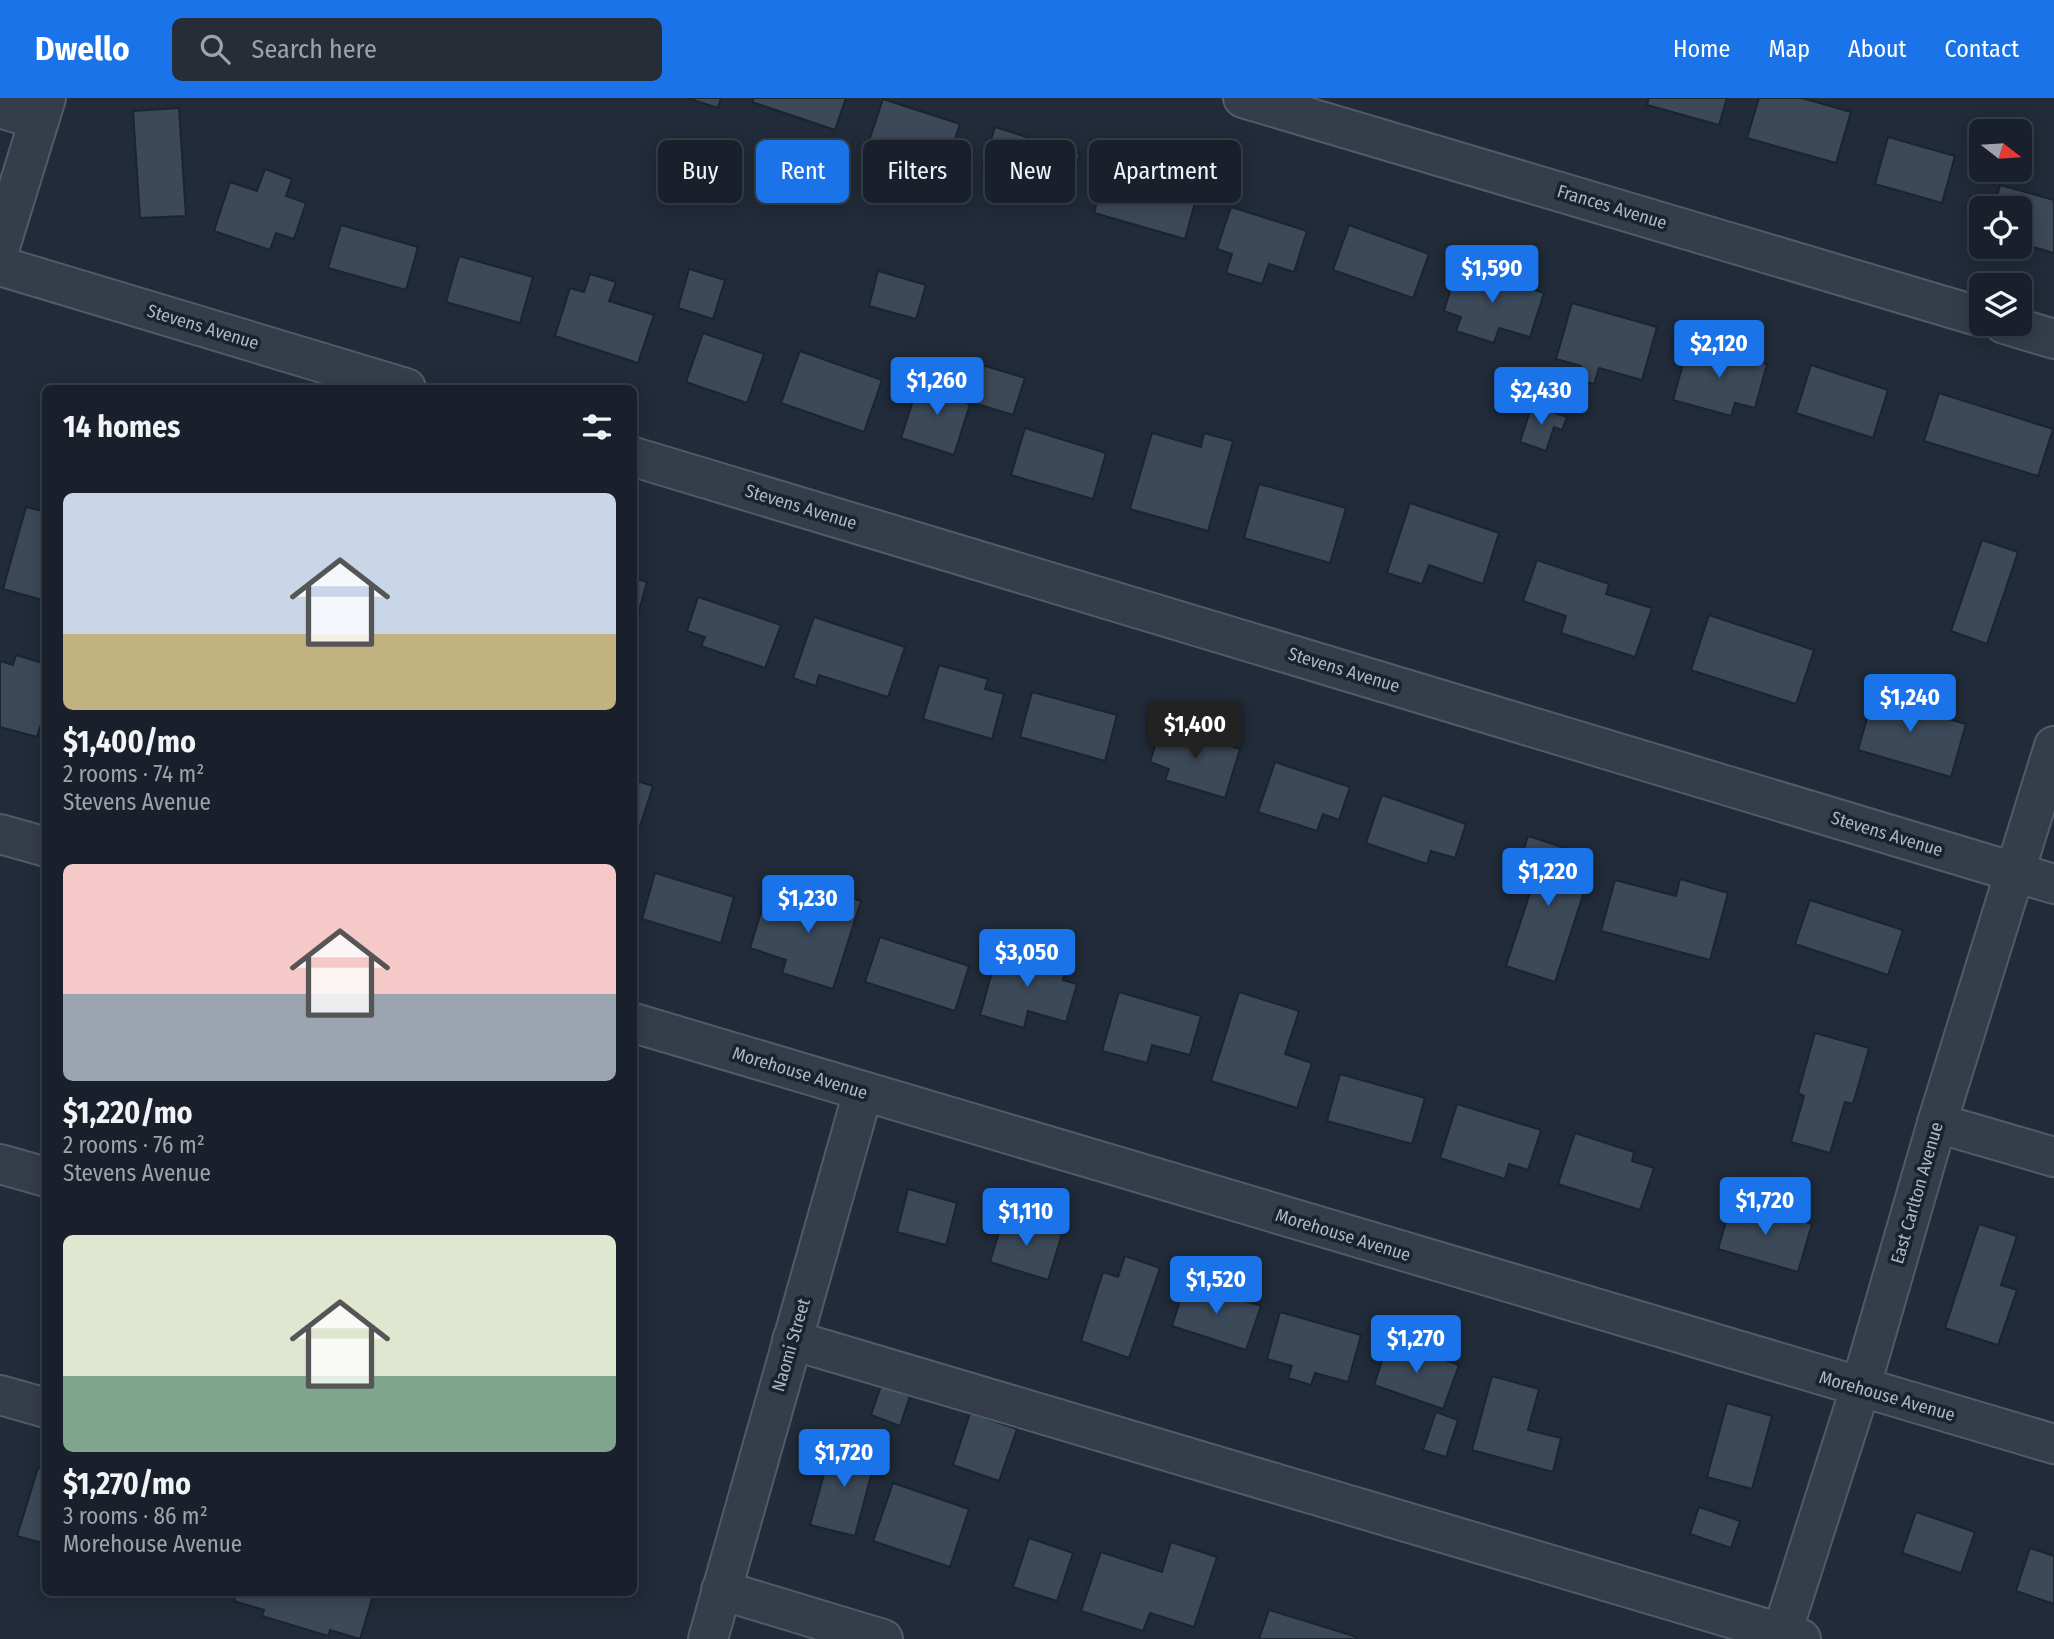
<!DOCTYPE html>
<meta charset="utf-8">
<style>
:root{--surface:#19202b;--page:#262d37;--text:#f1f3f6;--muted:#9fa3a9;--line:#373e47;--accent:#1a73e8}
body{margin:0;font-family:"Fira Sans Condensed",sans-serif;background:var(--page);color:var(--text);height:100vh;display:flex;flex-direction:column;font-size:26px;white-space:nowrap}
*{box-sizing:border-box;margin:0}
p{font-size:23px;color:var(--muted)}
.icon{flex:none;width:38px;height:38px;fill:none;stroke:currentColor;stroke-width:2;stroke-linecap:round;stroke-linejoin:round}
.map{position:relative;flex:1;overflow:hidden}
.panel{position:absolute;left:42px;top:287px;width:595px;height:1211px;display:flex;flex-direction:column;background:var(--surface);border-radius:10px;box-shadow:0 4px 18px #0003,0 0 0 2px var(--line)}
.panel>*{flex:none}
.hud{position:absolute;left:658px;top:42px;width:665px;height:63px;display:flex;gap:14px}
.needle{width:46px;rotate:107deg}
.fabs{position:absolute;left:1969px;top:21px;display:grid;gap:14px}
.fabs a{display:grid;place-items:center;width:63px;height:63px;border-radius:10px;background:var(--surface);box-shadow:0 4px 18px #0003,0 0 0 2px var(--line);font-size:35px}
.price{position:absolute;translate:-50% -60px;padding:0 16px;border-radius:7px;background:var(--accent);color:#fff;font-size:23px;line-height:46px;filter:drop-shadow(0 2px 4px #0008)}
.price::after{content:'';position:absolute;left:50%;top:42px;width:21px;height:16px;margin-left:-10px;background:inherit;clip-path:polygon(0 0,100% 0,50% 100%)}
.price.current{background:#222;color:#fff}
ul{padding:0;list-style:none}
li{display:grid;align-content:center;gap:14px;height:371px;padding:0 21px}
li span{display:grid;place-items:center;height:217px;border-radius:10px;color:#555}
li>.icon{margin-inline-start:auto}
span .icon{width:126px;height:126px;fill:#fffc;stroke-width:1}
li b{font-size:30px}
h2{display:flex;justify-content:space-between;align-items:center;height:84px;padding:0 21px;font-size:30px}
.tag{padding:0 24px;border-radius:10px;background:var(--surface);box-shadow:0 4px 18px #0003,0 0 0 2px var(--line);font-size:24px;line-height:63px}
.tag.current{background:var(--accent);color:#fff}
header{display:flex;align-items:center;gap:42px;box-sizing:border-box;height:98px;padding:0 35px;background:var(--accent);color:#fff}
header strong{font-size:33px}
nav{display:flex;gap:38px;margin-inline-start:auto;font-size:24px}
.search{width:490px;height:63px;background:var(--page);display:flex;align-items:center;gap:18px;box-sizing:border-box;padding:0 24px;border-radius:10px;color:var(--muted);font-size:26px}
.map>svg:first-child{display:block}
.building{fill:#3c4959;stroke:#1c2430;stroke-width:2}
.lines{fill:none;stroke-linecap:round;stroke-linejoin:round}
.minor-casing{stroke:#525a67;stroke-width:42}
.minor{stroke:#343d49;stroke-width:38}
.labels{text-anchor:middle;stroke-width:7;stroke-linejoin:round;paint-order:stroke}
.street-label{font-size:18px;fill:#afb7c6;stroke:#1a222e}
</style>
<header>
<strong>Dwello</strong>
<div class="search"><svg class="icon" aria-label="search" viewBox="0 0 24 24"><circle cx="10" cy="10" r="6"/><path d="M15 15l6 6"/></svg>Search here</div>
<nav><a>Home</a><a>Map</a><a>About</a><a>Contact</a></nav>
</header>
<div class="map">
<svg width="2054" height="1541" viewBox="0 0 2054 1541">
<rect width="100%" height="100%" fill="#212b39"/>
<g class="building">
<polygon points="687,0 721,0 718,10"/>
<polygon points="754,0 846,0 835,32 752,4"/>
<polygon points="1649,0 1727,0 1719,27 1647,7"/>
<polygon points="1759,0 1802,0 1851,14 1836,65 1747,40"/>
<polygon points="883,1 960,26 945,71 868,46"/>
<polygon points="179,10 186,118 140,120 133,13"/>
<polygon points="995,29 1080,56 1066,99 981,73"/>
<polygon points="1888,39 1955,58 1942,105 1875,86"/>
<polygon points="265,71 292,81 286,98 306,105 294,141 276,135 270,152 214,133 230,84 257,93"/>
<polygon points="1137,72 1199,90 1185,141 1094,115 1105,73 1135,81"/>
<polygon points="2000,87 2054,102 2054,155 2020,145 2020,110 1994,110"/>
<polygon points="1231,109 1307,133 1294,174 1269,166 1262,186 1226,175 1232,156 1217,151"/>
<polygon points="341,127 418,149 406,192 328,170"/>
<polygon points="1349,127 1429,156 1413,200 1333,172"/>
<polygon points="459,158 533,179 520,225 446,204"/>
<polygon points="1458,167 1544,195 1530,239 1499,230 1494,245 1456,233 1461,219 1444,213"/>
<polygon points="689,171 725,182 713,221 678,210"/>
<polygon points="878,173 926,187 916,221 869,208"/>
<polygon points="590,176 616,184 609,203 654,217 638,265 555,238 570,190 584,194"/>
<polygon points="1572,205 1657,229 1642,282 1599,270 1594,286 1577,281 1581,268 1556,261"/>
<polygon points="703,235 764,256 747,305 686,284"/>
<polygon points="1689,244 1767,266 1755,310 1735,305 1731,318 1673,302"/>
<polygon points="800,253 882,282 864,334 781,305"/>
<polygon points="979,266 1025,280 1013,317 967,303"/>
<polygon points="1811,267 1888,292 1873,340 1796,315"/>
<polygon points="935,276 958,284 953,300 970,306 954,357 901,340 917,290 929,294"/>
<polygon points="1939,295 2053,331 2038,378 1924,343"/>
<polygon points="1532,307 1567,319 1562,332 1554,329 1546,353 1520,344"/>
<polygon points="1025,330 1106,355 1093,401 1011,377"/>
<polygon points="1152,335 1201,349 1204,335 1233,343 1208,433 1130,411"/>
<polygon points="1259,386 1346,410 1330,465 1244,440"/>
<polygon points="1410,405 1499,435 1483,486 1429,467 1422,486 1387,475"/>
<polygon points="26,409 46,414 46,503 3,491"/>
<polygon points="1982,442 2018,454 1987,546 1951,533"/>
<polygon points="1537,462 1609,486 1606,496 1652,510 1635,559 1561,535 1566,518 1523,503"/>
<polygon points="634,480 647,484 634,531"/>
<polygon points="698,499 781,527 765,570 701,548 705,539 687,533"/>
<polygon points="1709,517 1814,552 1796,606 1691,572"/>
<polygon points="814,519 905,549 888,599 819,577 816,588 793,580"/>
<polygon points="16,557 46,566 46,610 37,639 0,629 0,563 13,567"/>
<polygon points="939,567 988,581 985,591 1004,596 992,641 923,621"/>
<polygon points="1877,586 1910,596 1906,609 1966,626 1951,679 1858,652"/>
<polygon points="1032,594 1117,617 1105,663 1020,639"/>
<polygon points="1162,626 1240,651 1225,700 1165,682 1169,671 1150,664"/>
<polygon points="1275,664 1350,689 1339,722 1323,716 1317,733 1258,714"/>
<polygon points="634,682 653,688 640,728 634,726"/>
<polygon points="1382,697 1466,726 1455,760 1431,753 1427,766 1366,745"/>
<polygon points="1528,738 1581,755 1577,767 1591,772 1555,884 1506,868 1534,783 1516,777"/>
<polygon points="655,775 734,799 721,845 642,821"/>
<polygon points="1680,781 1728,795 1710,862 1601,833 1615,782 1676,798"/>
<polygon points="814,788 861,803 833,891 782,875 786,862 750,850 766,798 807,811"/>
<polygon points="1810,802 1903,832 1888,877 1795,846"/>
<polygon points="880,839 969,868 955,913 865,884"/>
<polygon points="999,849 1066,868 1063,882 1077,886 1066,924 1028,913 1024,930 980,917"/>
<polygon points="1119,894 1201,918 1190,957 1152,947 1147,965 1102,953"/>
<polygon points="1239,894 1299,913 1285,956 1312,965 1297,1010 1211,983"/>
<polygon points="1815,935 1869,950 1853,1006 1845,1004 1830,1055 1791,1044 1804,998 1798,995"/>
<polygon points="1340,976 1425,1000 1412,1046 1327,1023"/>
<polygon points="1457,1006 1541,1032 1528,1072 1509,1066 1505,1081 1440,1060"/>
<polygon points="1575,1035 1634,1054 1632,1063 1654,1070 1640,1112 1558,1086"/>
<polygon points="908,1091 957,1105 946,1147 897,1134"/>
<polygon points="1732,1103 1812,1126 1798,1174 1718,1151"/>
<polygon points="1004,1118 1062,1136 1048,1182 990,1164"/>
<polygon points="1979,1126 2017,1138 2001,1187 2017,1192 1998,1247 1945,1230"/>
<polygon points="1125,1158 1160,1170 1129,1260 1081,1243 1103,1174 1118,1179"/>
<polygon points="1186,1184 1261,1208 1246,1252 1172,1228"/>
<polygon points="1280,1214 1361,1237 1348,1284 1315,1275 1311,1287 1288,1280 1292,1268 1267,1261"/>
<polygon points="1389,1242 1459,1267 1443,1311 1374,1287"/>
<polygon points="1492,1278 1539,1291 1528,1332 1561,1340 1553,1374 1472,1352"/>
<polygon points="881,1288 910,1298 900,1328 871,1317"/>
<polygon points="1727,1305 1772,1318 1752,1391 1707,1379"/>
<polygon points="1436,1314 1458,1322 1446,1359 1423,1352"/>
<polygon points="970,1315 1017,1331 999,1383 953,1367"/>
<polygon points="833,1343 877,1355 855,1438 810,1427"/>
<polygon points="38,1370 46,1372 46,1446 17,1438"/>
<polygon points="893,1385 969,1411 950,1469 873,1443"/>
<polygon points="1699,1409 1740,1423 1731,1450 1690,1436"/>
<polygon points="1916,1414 1975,1434 1961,1475 1902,1455"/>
<polygon points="1029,1440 1073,1455 1057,1503 1013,1489"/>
<polygon points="1171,1444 1217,1459 1194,1529 1150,1515 1143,1533 1081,1513 1101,1454 1162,1474"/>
<polygon points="2030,1450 2054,1458 2054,1506 2016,1493"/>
<polygon points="236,1494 374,1494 360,1541 330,1532 328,1538 262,1518 264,1512 234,1503"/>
<polygon points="1269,1512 1357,1539 1357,1541 1259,1541"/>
</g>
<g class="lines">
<g class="minor-casing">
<g id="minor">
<polyline points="1243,0 1981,219"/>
<polyline points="0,10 39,22"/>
<polyline points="0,149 46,0"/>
<polyline points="0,168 406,290"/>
<polyline points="2004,226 2054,241"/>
<polyline points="634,359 2054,786"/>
<polyline points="0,736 46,749"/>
<polyline points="634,925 2054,1346"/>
<polyline points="1937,1025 2054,1059"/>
<polyline points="0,1066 46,1079"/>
<polyline points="792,1242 1801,1541"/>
<polyline points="0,1297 46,1310"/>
<polyline points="721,1492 883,1541"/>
<polyline points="708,1541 863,994"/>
<polyline points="1780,1541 1860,1291 1937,1025 2054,648"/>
</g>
</g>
<use href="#minor" class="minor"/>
</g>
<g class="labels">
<g class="street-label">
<text transform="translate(1612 109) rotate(17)" y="6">Frances Avenue</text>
<text transform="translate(203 229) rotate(17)" y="6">Stevens Avenue</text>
<text transform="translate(801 409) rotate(17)" y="6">Stevens Avenue</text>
<text transform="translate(1344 572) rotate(17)" y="6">Stevens Avenue</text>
<text transform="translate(1887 736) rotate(17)" y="6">Stevens Avenue</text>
<text transform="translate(800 975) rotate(17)" y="6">Morehouse Avenue</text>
<text transform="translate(1917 1095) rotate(-74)" y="6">East Carlton Avenue</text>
<text transform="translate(1343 1137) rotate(17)" y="6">Morehouse Avenue</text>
<text transform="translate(791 1247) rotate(-74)" y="6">Naomi Street</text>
<text transform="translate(1887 1298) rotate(16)" y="6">Morehouse Avenue</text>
</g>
</g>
</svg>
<div class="fabs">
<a><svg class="needle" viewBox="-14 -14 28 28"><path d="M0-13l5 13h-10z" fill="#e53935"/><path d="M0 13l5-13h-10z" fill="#9fa3a9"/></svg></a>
<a><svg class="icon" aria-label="locate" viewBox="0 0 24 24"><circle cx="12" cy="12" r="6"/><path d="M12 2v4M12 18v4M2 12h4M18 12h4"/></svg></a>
<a><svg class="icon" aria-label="layers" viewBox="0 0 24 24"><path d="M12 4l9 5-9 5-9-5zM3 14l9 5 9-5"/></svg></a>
</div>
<b class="price" style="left:1492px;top:207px">$1,590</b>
<b class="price" style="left:1719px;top:282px">$2,120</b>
<b class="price" style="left:937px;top:319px">$1,260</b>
<b class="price" style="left:1541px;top:329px">$2,430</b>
<b class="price" style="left:1910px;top:636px">$1,240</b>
<b class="price current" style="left:1195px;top:663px">$1,400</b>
<b class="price" style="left:1548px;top:810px">$1,220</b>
<b class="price" style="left:808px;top:837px">$1,230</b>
<b class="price" style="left:1027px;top:891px">$3,050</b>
<b class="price" style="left:1765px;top:1139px">$1,720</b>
<b class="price" style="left:1026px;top:1150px">$1,110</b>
<b class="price" style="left:1216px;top:1218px">$1,520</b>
<b class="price" style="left:1416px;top:1277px">$1,270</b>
<b class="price" style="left:844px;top:1391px">$1,720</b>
<div class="hud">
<a class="tag">Buy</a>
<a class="tag current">Rent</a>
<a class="tag">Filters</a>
<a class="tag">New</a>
<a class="tag">Apartment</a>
</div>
<section class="panel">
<h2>14 homes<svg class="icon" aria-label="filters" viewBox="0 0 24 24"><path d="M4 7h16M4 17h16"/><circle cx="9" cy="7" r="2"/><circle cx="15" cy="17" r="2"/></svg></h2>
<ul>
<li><span style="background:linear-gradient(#c9d6e8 65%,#c2b280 0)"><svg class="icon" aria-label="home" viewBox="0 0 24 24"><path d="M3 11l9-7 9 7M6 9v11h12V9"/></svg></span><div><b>$1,400/mo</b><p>2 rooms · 74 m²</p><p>Stevens Avenue</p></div></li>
<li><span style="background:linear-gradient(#f6c9c9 60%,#9aa5b1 0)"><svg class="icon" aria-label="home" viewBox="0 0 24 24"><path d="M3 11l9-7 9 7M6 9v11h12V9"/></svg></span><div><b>$1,220/mo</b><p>2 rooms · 76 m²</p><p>Stevens Avenue</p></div></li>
<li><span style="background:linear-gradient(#dfe7d0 65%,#7fa58c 0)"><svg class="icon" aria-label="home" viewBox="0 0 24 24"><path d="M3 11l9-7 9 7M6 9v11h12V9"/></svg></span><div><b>$1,270/mo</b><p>3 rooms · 86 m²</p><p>Morehouse Avenue</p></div></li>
</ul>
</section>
</div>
